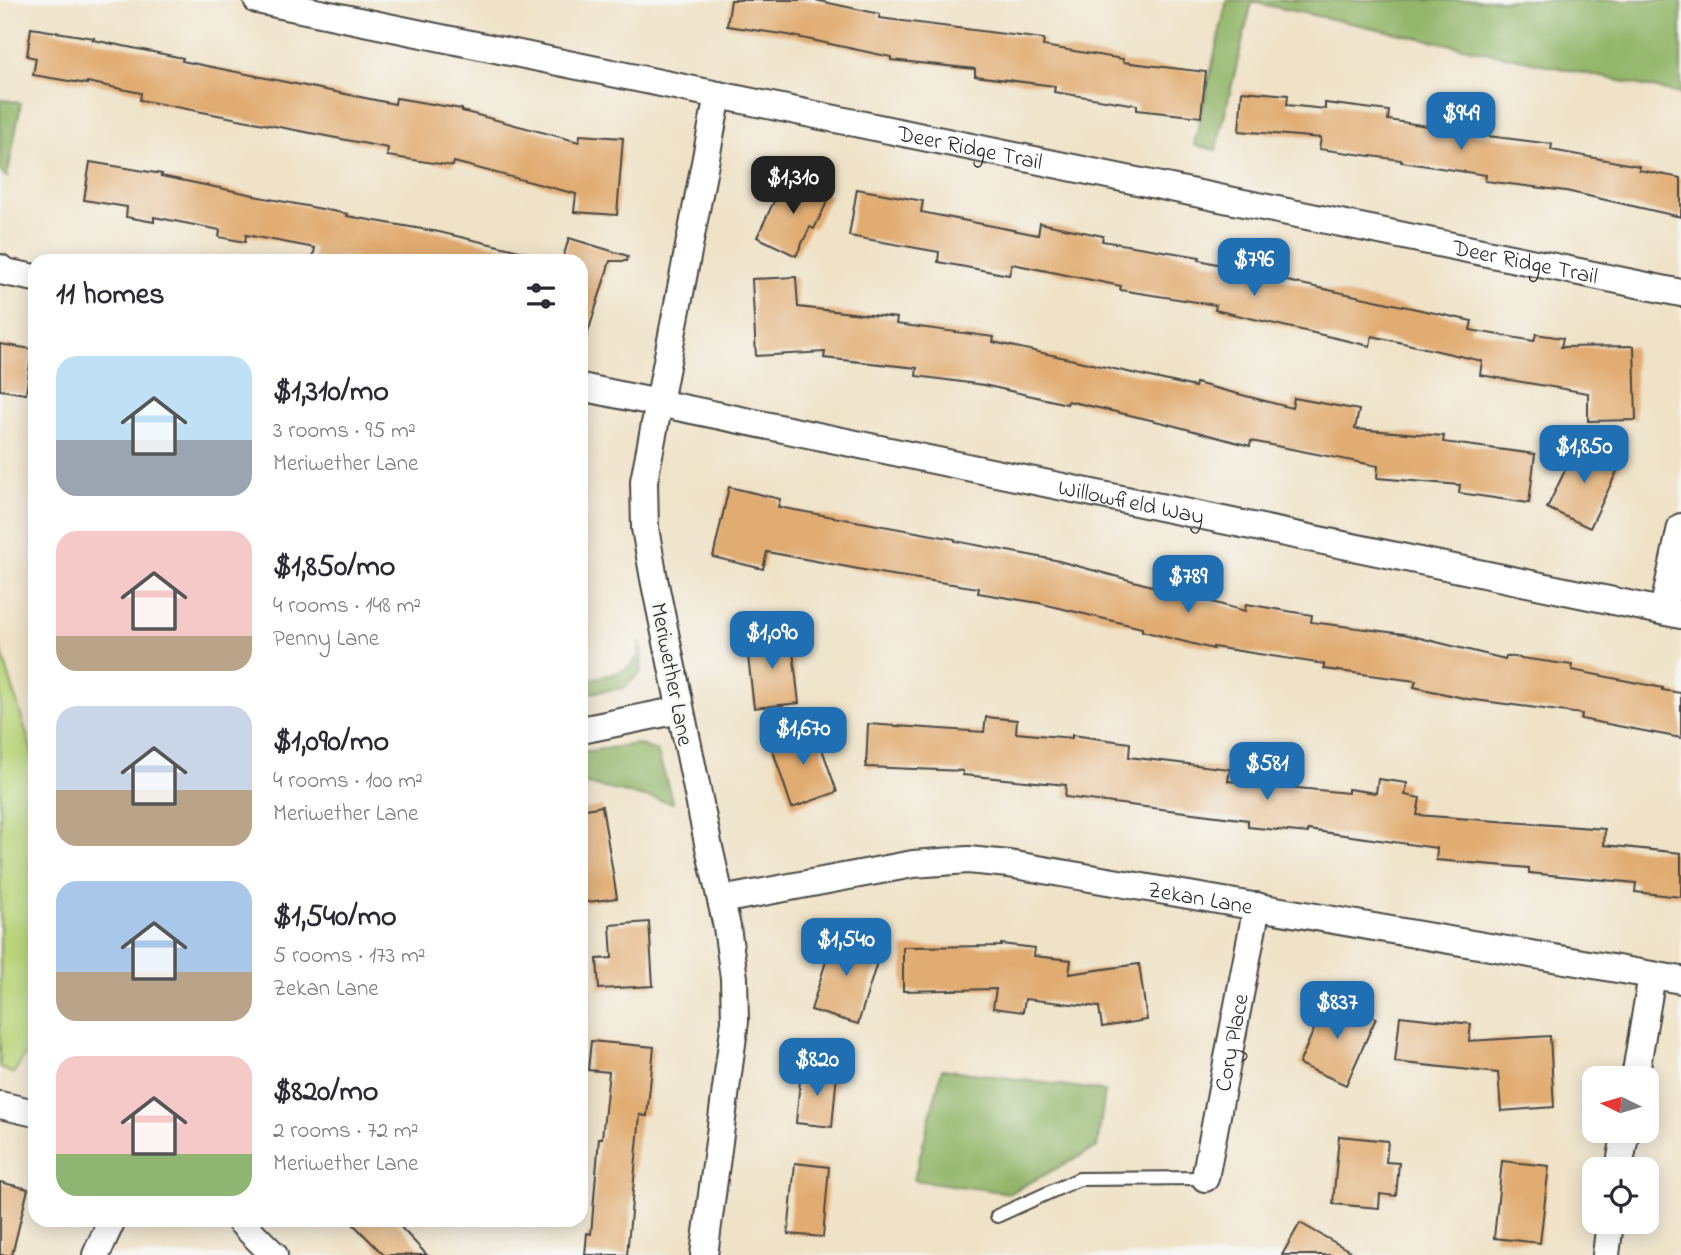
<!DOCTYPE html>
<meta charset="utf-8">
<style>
:root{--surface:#fff;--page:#f2f2f3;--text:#2b2b33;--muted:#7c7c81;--accent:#1f6fb2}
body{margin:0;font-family:"Indie Flower",sans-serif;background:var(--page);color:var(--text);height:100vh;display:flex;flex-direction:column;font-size:26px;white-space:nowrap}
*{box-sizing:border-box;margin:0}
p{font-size:23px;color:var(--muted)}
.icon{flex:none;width:38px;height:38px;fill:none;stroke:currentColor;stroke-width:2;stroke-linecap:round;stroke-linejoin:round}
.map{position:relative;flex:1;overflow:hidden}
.side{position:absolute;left:28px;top:254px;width:560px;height:973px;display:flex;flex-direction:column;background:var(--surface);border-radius:21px;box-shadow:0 4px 18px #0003}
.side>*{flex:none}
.needle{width:46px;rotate:275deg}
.tools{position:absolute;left:1582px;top:1066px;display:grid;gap:14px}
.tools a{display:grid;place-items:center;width:77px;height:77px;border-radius:14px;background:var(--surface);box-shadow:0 4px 18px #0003;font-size:35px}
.price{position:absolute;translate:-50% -60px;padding:0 16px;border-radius:14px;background:var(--accent);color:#fff;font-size:23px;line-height:46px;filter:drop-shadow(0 2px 4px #0008)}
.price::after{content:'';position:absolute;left:50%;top:42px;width:21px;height:16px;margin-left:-10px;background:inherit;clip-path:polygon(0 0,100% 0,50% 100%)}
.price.active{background:#222;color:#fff}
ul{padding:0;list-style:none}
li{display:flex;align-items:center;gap:21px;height:175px;padding:0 28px}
li span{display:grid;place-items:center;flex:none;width:196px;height:140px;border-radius:21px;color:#555}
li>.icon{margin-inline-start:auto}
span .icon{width:84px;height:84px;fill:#fffc;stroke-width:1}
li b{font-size:30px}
h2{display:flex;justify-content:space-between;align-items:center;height:84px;padding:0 28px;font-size:30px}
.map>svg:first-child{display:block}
.green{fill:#bad57a;stroke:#728052;stroke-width:2}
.forest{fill:#93b66a;stroke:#5f704a;stroke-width:2}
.building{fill:#e1ac71}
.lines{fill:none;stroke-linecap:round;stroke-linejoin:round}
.lane-casing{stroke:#484642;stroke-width:16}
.street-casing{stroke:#484642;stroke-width:30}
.lane{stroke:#fff;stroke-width:12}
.street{stroke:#fff;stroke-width:26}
.labels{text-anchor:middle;stroke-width:5;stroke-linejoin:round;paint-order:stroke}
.street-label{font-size:23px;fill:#2b2b2b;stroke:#f6f6f2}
</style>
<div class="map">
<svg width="1681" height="1255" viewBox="0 0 1681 1255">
<rect width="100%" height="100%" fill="#f6f6f2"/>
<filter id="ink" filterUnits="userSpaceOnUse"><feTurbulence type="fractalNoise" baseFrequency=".0143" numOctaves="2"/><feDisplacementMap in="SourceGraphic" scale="14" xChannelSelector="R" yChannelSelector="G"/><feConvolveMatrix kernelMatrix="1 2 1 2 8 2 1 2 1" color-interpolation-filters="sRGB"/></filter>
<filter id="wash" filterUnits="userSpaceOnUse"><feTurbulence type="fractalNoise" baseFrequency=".00686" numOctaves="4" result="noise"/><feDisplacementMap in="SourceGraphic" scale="28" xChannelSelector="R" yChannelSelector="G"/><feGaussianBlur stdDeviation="1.57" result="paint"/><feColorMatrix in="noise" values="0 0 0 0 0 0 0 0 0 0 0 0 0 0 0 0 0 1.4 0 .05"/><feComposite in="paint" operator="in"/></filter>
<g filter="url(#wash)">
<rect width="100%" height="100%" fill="#efe2c7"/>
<polygon class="green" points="0,646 35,762 35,1038 13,1074 0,1067"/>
<g class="forest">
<polygon points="1227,0 1681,0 1681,94 1252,2 1216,150 1194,145"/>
<polygon points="0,99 21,103 7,177 0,171"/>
<path d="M640 641 642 652 641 672 624 688 581 694V680C605 676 642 675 640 641Z"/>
<polygon points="637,744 657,751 673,803 581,783 581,752"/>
<polygon points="942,1069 1105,1091 1097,1147 1010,1193 914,1180"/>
</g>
<g id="blocks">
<g class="building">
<polygon points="731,0 815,0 880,14 879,18 1044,39 1043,46 1123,59 1123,62 1206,72 1201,117 1137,110 1137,105 1054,92 1055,86 975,76 975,69 891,60 891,57 788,35 727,26"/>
<polygon points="31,28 94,38 93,40 183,58 182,61 395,104 396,98 462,109 462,111 579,142 580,135 623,138 617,215 574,212 576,194 454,162 453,166 387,156 388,148 140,100 141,93 87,82 87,84 33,75 36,58 27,56"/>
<polygon points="1242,91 1288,95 1287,105 1325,109 1325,103 1389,111 1388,120 1473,133 1472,134 1552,144 1551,150 1639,166 1639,170 1681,178 1681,217 1566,191 1485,181 1486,175 1401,162 1401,160 1319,149 1321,138 1239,131"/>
<polygon points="90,162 162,174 161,176 254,195 254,196 348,214 347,216 439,232 524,252 523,261 365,261 340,257 339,261 331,261 313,257 315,248 246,235 245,242 219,237 220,230 154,217 154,222 126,217 127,207 84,200"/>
<polygon points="786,176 830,196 814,229 810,227 796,256 757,237"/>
<polygon points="857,189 923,201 921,212 1038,235 1040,223 1103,236 1102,241 1200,257 1199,260 1287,280 1287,281 1472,321 1470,330 1534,341 1536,334 1563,338 1561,347 1634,346 1636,420 1588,421 1588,393 1480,375 1482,361 1372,336 1370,346 1215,310 1216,305 1120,290 1121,286 1012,264 1009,275 938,262 939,252 849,236"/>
<polygon points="569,238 628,256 627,261 610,261 586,339 581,338 581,261 562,261"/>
<polygon points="796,277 798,307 897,318 896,324 994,337 993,342 1195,387 1196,383 1292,408 1294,398 1359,410 1355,429 1444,436 1443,442 1535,454 1529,503 1459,493 1460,485 1377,478 1378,466 1251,441 1250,446 1164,423 1068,401 1067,404 984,385 916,376 917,368 824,358 825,352 756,356 752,279"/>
<polygon points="0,344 32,349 26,394 0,390"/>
<polygon points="1579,441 1622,461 1590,528 1547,508"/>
<polygon points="729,487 780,499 778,507 955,539 955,541 1055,560 1245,611 1246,604 1312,615 1311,622 1404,634 1505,659 1506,656 1572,665 1572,670 1663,688 1662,690 1681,693 1681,738 1581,719 1582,714 1468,699 1414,687 1416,681 1324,669 1324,664 1213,647 1213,649 1142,631 1142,628 1039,603 978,593 979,588 885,574 767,552 763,569 713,557"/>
<polygon points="791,634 799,703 754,708 746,639"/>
<polygon points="986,717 1017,720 1016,733 1072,738 1072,735 1130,743 1129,757 1230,769 1228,781 1348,793 1348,789 1376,793 1378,779 1407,783 1405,795 1420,798 1417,815 1605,829 1604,845 1681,853 1681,897 1635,892 1636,883 1529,873 1529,868 1436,860 1437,848 1308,830 1308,833 1248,827 1248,820 1065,797 1066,785 963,775 963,771 866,767 868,724 984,732"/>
<polygon points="814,726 837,792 792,808 770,742"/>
<polygon points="602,806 617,898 581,903 581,810"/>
<polygon points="649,922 653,986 599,989 597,959 612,958 610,925"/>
<polygon points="835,932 882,946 858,1024 811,1010"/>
<polygon points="1001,944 1035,948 1034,956 1071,960 1069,974 1139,964 1147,1020 1102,1027 1099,1007 1025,999 1023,1012 993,1008 996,989 903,991 903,947 1001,946"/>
<polygon points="1328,997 1376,1018 1346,1085 1299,1064"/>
<polygon points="1400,1016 1471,1024 1469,1041 1550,1036 1554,1107 1501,1111 1498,1073 1395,1062"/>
<polygon points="591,1041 654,1047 647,1116 640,1115 627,1255 585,1255 587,1233 591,1234 599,1138 602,1138 609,1072 588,1070"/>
<polygon points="801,1070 837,1073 832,1127 796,1123"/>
<polygon points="1339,1136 1388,1141 1386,1162 1399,1163 1396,1196 1380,1194 1379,1208 1333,1204"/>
<polygon points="1502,1161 1549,1166 1540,1243 1494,1238"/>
<polygon points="795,1163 829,1167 823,1237 788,1234"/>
<polygon points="0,1182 28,1189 12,1255 0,1255"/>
<polygon points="349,1220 394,1220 427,1255 384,1255"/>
<polygon points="1300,1223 1357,1255 1282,1255"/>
</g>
</g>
</g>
<g filter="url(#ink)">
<use href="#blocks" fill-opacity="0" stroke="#484642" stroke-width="2"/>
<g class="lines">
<g class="lane-casing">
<polyline id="lane" points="997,1216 1079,1179 1205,1178"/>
</g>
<g class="street-casing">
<g id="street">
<path id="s1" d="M257 0 1681 293"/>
<polyline points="0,268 5,272 35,278"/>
<path id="s2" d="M581 387 1681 615"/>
<polyline points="1663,611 1681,527"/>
<polyline points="581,730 680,710"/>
<path id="s3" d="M721 900 913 864 968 860 1009 864 1681 980"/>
<polyline points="1635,1078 1652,975"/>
<polyline points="0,1105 35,1113"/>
<polyline points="1619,1169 1626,1130"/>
<path id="s4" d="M1205 1178 1257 906"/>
<polyline points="239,1220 274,1255"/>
<polyline points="96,1255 112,1220"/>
<polyline points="704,1255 735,1021 734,978 727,927 708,843 654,579 645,528 644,481 718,95"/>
<polyline points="1606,1255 1610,1222"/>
</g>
</g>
<use href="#lane" class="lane"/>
<use href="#street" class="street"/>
</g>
</g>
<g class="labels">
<g class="street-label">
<text dy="8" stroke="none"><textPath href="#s1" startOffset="728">Deer Ridge Trail</textPath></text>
<text dy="8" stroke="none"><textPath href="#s1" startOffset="1295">Deer Ridge Trail</textPath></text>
<text dy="8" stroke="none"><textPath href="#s2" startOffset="562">Willowfield Way</textPath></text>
<text transform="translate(673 674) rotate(79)" y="8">Meriwether Lane</text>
<text dy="8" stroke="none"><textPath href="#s3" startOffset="486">Zekan Lane</textPath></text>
<text dy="8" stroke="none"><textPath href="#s4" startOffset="138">Cory Place</textPath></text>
</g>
</g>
</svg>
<div class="tools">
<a><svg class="needle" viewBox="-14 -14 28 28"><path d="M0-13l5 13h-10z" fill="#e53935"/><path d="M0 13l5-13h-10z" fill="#7c7c81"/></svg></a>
<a><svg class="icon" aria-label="locate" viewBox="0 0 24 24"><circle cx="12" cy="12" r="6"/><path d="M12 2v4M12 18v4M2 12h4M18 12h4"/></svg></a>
</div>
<b class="price" style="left:1461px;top:152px">$949</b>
<b class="price active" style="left:793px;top:216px">$1,310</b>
<b class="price" style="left:1254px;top:298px">$796</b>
<b class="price" style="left:1584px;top:485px">$1,850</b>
<b class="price" style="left:1188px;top:615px">$789</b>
<b class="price" style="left:772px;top:671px">$1,090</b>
<b class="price" style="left:803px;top:767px">$1,670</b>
<b class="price" style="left:1267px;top:802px">$581</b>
<b class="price" style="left:846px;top:978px">$1,540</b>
<b class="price" style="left:1337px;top:1041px">$837</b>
<b class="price" style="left:817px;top:1098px">$820</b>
<section class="side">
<h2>11 homes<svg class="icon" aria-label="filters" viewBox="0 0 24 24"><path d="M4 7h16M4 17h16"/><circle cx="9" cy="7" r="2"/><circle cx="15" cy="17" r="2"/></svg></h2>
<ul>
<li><span style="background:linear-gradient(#bfe0f5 60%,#9aa5b1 0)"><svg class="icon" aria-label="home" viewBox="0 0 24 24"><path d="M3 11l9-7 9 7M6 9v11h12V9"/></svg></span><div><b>$1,310/mo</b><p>3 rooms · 95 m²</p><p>Meriwether Lane</p></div></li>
<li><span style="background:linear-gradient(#f6c9c9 75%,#b9a48a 0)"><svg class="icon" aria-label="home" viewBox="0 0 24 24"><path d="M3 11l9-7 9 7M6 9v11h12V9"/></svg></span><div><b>$1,850/mo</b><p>4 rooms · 148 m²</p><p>Penny Lane</p></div></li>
<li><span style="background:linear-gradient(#c9d6e8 60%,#b9a48a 0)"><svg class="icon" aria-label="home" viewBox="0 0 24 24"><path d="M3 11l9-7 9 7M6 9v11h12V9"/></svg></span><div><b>$1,090/mo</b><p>4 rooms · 100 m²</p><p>Meriwether Lane</p></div></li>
<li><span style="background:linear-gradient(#a9c7e8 65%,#b9a48a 0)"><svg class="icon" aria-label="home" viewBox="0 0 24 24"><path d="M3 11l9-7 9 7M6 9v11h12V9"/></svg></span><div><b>$1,540/mo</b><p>5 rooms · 173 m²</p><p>Zekan Lane</p></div></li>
<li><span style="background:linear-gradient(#f6c9c9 70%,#8fb573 0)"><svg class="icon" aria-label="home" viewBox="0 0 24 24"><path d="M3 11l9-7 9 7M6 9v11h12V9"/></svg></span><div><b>$820/mo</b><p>2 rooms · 72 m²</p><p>Meriwether Lane</p></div></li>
</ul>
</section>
</div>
